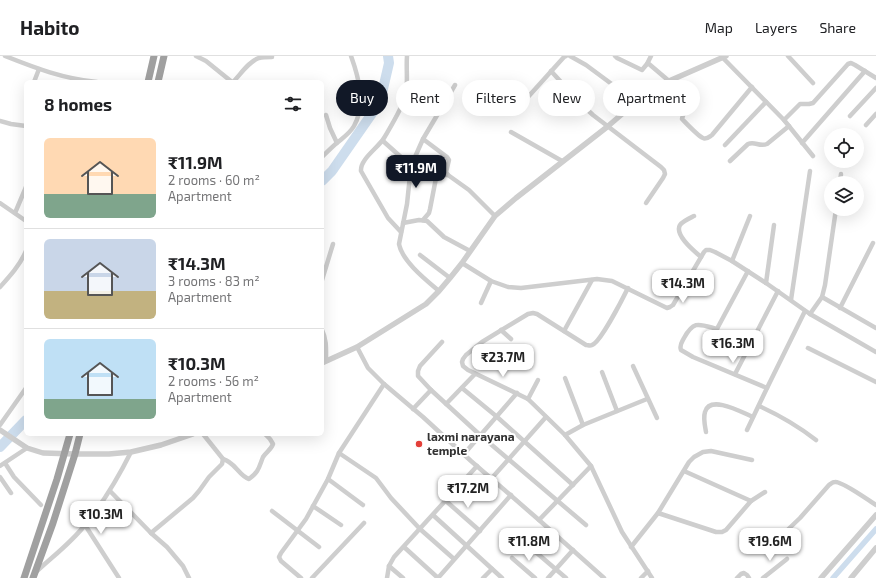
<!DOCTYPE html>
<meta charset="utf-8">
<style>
:root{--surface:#fff;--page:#f6f6f6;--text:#202124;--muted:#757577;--line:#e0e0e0;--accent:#111827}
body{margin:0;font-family:"Exo 2",sans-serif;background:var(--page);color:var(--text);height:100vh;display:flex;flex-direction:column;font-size:15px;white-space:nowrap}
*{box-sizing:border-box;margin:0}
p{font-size:13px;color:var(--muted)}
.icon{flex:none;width:22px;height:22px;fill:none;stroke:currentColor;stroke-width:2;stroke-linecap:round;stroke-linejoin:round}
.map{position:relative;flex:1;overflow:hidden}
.drawer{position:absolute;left:24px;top:24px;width:300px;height:356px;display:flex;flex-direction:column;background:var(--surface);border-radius:6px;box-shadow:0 4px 16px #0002}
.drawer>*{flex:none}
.top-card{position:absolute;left:336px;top:24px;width:380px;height:36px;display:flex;gap:8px}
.tools{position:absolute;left:824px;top:72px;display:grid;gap:8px}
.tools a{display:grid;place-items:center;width:40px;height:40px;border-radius:50%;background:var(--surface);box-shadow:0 4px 16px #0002;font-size:20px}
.price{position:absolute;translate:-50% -34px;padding:0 9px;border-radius:8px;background:#fff;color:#222;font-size:13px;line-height:26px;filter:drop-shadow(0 1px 2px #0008)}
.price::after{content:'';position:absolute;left:50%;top:24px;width:12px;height:9px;margin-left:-6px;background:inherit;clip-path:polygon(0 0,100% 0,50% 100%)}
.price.selected{background:var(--accent);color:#fff}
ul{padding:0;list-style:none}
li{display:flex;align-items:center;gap:12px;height:100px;padding:0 20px}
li+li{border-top:1px solid var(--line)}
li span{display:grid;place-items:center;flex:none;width:112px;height:80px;border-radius:6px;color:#555}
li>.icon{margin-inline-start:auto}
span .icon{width:48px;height:48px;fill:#fffc;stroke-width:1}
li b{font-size:17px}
h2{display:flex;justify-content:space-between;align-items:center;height:48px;padding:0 20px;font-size:17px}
.pill{padding:0 14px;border-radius:18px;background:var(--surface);box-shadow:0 4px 16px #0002;font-size:14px;line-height:36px}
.pill.selected{background:var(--accent);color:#fff}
header{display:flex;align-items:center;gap:24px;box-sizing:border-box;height:56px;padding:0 20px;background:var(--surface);border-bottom:1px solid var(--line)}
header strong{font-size:19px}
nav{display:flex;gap:22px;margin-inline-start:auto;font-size:14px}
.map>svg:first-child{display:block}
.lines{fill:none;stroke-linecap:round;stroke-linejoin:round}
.canal{stroke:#cddded;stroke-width:5.5}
.river{stroke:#cddded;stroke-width:10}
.minor{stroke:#cecece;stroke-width:4.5}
.tertiary{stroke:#cecece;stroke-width:5.5}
.trunk{stroke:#a0a0a0;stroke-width:7}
.poi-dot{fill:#e33f39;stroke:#fff;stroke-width:1.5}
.labels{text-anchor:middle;stroke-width:4;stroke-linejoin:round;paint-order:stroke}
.poi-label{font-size:12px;font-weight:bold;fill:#313131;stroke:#fff;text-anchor:start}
</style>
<header>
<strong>Habito</strong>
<nav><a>Map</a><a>Layers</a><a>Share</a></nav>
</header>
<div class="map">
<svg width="876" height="522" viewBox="0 0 876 522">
<rect width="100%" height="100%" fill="#fff"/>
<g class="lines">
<polyline class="canal" points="833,522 876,473"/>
<g class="river">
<polyline points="322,125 332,115 380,46 389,7 388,0"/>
<polyline points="0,391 26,364"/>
</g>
<g class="minor">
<path d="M5 0C35 12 64 23 97 26"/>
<polyline points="196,0 206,5 232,26"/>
<polyline points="570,0 586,9 636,46"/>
<polyline points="615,0 617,2 642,14 647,8 651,0"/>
<polyline points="788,0 813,27"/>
<polyline points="723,2 784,64 813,100"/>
<path d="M647 8H649L669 25 688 45C691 52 683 55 682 63 686 67 698 80 703 82 706 84 709 81 712 79L752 31"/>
<polyline points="551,15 581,48 593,59 661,111 664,114 665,118 663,122 646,147"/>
<polyline points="34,26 39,13"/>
<path d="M233 26C241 18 248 6 259 2 263 1 268 1 272 1"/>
<polyline points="519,51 564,1 566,0"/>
<polyline points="326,59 330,72 337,87"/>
<polyline points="850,60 876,32"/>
<polyline points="784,64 800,48 809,48 813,47 848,8 851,7 855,9 876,22"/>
<polyline points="0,65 11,68 26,70"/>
<polyline points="866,69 876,58"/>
<polyline points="511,76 562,105"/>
<polyline points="423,83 447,101 449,104 446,116 448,119 469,134 495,160"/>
<polyline points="383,85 411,110"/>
<polyline points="802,87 865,15"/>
<polyline points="725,89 766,46"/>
<path d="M322 101C327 96 333 90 338 86 344 81 350 77 354 70 366 49 359 22 351 0"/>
<path d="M730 105 748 88C755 85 759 91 767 88L789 70"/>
<polyline points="840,127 841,118"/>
<polyline points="0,147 26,165"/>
<polyline points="15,157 26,131"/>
<path d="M694 160C690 162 683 165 680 169 674 179 694 195 701 201"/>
<path d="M423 164 429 157 430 153 436 122C439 118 443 119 448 119"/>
<polyline points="403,167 419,164 427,165 444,181 470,195"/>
<path d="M401 176 388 162 361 115C360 103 378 92 384 82 391 70 403 51 406 38 408 25 406 12 407 0"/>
<polyline points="420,199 450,222"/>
<polyline points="732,205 750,160"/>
<polyline points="462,207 491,225 508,231 521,232 597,223 612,225 667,252 670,251 673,249 704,196 706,194 710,194 715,196 732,205 766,227 810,258 876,296"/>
<polyline points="322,224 333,188"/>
<polyline points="766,227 774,169"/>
<path d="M0 231C10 220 20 209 26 195"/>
<path d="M628 232C623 242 600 287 592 289 590 290 588 289 586 289L537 258 533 257 528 258 482 286 466 299 463 303 462 306 463 310 468 314 528 343 565 379 591 410 622 476 652 522"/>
<path d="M439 235C426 224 402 205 399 188L407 148 411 110 423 83 455 29"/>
<polyline points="822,241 876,272"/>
<polyline points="791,244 810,115"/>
<polyline points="481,247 491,225"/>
<polyline points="840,252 873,187"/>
<polyline points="810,258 822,241 825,229 836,153"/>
<path d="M717 273C699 268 694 264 684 282 682 286 679 289 681 294L693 301 767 332"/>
<path d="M322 274C327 284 326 294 326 305"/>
<polyline points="501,274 511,283"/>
<polyline points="564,275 592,224"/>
<polyline points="711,284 748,215"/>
<polyline points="442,286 420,310 418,315 418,320 431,334 480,379 586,469"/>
<polyline points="357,291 368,312 384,328 423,361 471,405 539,464 604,522"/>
<polyline points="808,292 876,326"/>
<polyline points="633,310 657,362"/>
<polyline points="602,316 617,355"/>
<polyline points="735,318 778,235"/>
<polyline points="565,322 583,369"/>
<polyline points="462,332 496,360 573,429"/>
<polyline points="528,343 538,324"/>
<polyline points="446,348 475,318"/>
<path d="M759 350C779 359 798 370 816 384"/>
<polyline points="413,353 431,334"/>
<polyline points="0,369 26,332"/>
<polyline points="747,374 767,332 805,255"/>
<path d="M706 376C705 370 703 362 705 356 710 338 743 357 753 361"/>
<polyline points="565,379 583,369 647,343"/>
<polyline points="339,397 376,422 391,442 420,473 454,503"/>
<polyline points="464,398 517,337"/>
<path d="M223 403C235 406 239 420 249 423 259 416 259 411 263 401 266 396 271 394 273 388L270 383 265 378"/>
<polyline points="5,407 14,421 41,449"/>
<polyline points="0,410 27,392"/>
<polyline points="684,415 751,445"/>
<polyline points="0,421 11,437"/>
<polyline points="328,423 363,449"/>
<polyline points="491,423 546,361"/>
<polyline points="110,435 151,477 167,491 183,510 189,522"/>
<polyline points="446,445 480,475"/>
<polyline points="313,450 341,469"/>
<polyline points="272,455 319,491"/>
<polyline points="658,457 716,476 722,476 726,474 751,445 765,436"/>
<polyline points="433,459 502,522"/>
<polyline points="539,464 591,410"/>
<polyline points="85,469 119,522"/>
<polyline points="151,477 193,442 199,435 209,421 222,408 223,403 203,378"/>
<polyline points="517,480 566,522"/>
<path d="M776 485 800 462 829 429C831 428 832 426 835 426 842 425 868 444 876 449"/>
<polyline points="404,491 438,522"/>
<polyline points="631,491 658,457 689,406 694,401 703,396 711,395 752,404"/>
<polyline points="512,502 535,522"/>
<polyline points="389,510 403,522"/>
<path d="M36 516C52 501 71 487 85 469 103 447 118 422 131 396"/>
<polyline points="301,522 281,505 279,501 281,497 306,463 328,423 339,397 384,328"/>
<polyline points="312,522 364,467"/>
<polyline points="387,522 389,510 394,501 477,410"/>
<polyline points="438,522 511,439"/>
<polyline points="483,522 492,513"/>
<polyline points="548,522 573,494"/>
<polyline points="641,522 648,515"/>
<polyline points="737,522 741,518 744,517 747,519 749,522"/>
<polyline points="763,522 787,503"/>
</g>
<g class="tertiary">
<polyline points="322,307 357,291 426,248 439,235 450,222 462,207 495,160 516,142 607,71 636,46 654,33 669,25 726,0"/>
<polyline points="0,374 27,392 43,397 75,398 109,398 131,396 161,389 193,378"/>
<polyline points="821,522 876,459"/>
<polyline points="851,522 876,492"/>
</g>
<g class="trunk">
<polyline points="148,26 154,0"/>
<polyline points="158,26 164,0"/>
<polyline points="24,522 57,423 70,378"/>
<polyline points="33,522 53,467 75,398 80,378"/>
</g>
</g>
<circle class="poi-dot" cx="419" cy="388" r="4"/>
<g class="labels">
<g class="poi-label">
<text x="427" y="385">laxmi narayana<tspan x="427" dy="14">temple</tspan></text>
</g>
</g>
</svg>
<div class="tools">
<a><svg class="icon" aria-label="locate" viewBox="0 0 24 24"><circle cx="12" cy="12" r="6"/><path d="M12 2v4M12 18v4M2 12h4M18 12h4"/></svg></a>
<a><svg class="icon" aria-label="layers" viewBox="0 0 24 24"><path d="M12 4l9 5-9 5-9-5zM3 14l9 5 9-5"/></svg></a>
</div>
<b class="price selected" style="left:416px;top:133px">₹11.9M</b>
<b class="price" style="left:683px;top:248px">₹14.3M</b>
<b class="price" style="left:733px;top:308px">₹16.3M</b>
<b class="price" style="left:503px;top:322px">₹23.7M</b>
<b class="price" style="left:468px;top:453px">₹17.2M</b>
<b class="price" style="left:101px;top:479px">₹10.3M</b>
<b class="price" style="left:529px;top:506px">₹11.8M</b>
<b class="price" style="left:770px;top:506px">₹19.6M</b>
<div class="top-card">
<a class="pill selected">Buy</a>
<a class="pill">Rent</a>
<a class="pill">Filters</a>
<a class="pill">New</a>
<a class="pill">Apartment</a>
</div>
<section class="drawer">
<h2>8 homes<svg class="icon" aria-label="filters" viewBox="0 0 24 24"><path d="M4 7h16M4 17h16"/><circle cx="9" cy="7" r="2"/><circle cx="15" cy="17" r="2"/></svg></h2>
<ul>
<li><span style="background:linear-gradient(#ffd9b3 70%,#7fa58c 0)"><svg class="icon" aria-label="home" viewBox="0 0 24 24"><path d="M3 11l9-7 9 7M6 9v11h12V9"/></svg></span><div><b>₹11.9M</b><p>2 rooms · 60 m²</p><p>Apartment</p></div></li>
<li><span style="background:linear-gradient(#c9d6e8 65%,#c2b280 0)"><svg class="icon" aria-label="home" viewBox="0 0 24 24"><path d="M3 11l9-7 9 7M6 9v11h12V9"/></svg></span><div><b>₹14.3M</b><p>3 rooms · 83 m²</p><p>Apartment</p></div></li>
<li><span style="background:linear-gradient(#bfe0f5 75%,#7fa58c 0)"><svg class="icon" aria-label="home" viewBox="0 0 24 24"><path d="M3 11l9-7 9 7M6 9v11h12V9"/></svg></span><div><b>₹10.3M</b><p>2 rooms · 56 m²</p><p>Apartment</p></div></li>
</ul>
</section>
</div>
